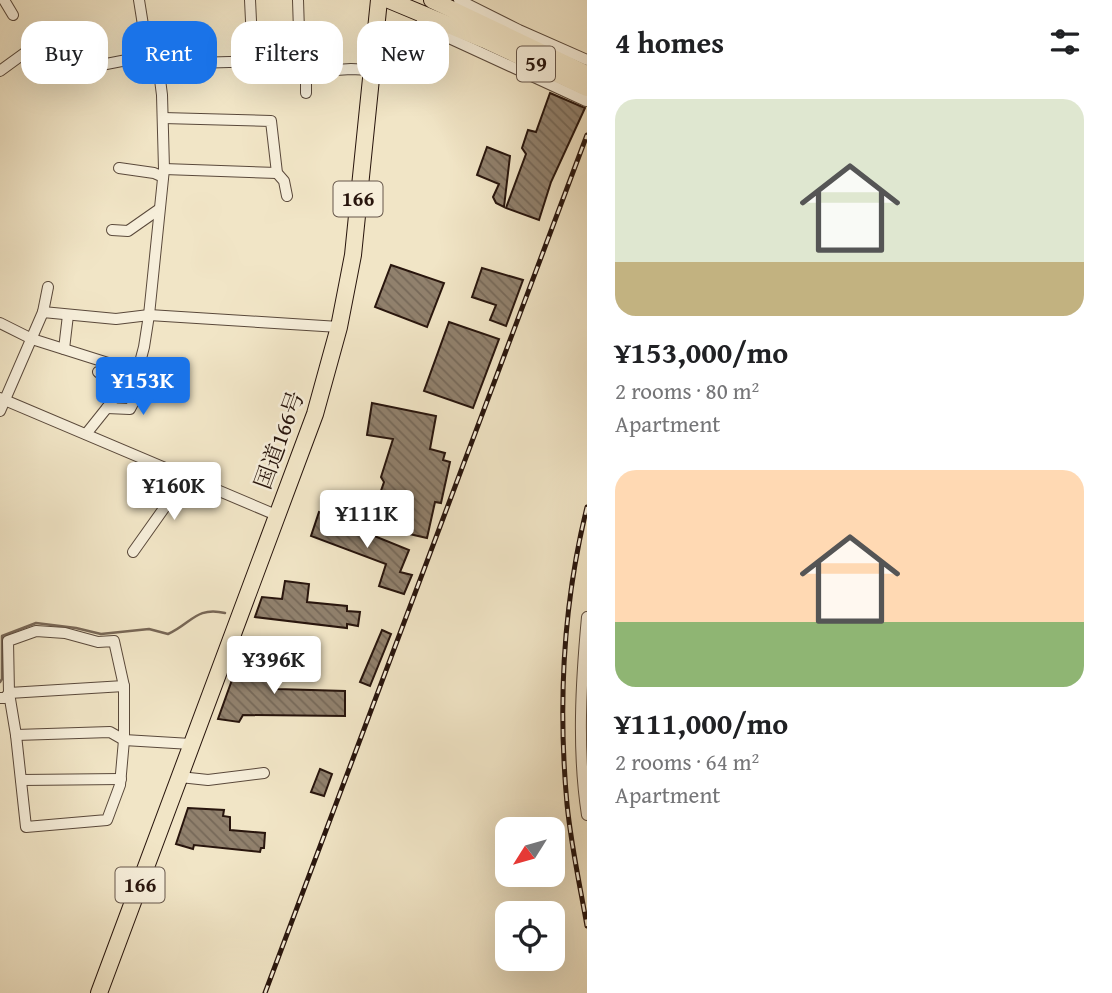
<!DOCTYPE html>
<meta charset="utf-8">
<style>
:root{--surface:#fff;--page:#f6f6f6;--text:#202124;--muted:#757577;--accent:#1a73e8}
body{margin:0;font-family:"Gentium Book Plus","Noto Serif JP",serif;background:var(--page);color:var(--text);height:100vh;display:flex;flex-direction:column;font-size:26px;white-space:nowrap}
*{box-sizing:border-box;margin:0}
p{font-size:23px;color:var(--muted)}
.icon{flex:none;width:38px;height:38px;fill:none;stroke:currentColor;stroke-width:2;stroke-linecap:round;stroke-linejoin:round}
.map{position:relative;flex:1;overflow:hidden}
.details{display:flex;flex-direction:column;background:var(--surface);width:525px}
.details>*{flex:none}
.top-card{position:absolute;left:21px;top:21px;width:460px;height:63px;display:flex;gap:14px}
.needle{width:46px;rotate:233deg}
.fabs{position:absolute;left:495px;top:817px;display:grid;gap:14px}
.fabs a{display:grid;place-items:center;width:70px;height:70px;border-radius:14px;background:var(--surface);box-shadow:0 7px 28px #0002;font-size:35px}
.price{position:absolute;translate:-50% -60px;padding:0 16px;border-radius:7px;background:#fff;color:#222;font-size:23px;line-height:46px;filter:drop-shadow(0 2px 4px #0008)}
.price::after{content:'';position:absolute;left:50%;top:42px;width:21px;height:16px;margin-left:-10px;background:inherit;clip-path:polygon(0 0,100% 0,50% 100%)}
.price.active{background:var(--accent);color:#fff}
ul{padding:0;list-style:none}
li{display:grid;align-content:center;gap:14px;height:371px;padding:0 28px}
li span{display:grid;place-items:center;height:217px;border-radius:21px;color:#555}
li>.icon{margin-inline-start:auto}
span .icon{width:126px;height:126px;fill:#fffc;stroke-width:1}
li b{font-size:30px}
h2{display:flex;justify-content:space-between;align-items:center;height:84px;padding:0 28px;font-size:30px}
.pill{padding:0 24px;border-radius:21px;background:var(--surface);box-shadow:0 7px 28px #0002;font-size:24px;line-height:63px}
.pill.active{background:var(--accent);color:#fff}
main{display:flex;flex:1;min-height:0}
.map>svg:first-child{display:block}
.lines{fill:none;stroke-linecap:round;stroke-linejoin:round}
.stream{stroke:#786756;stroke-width:2.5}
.building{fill:url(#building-back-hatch);stroke:#28150d;stroke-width:2}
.minor-casing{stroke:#5a493b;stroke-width:12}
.primary-casing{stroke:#28150d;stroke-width:18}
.trunk-casing{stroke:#28150d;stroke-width:18}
.minor{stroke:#f6eeda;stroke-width:10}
.primary{stroke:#f1e5c6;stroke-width:16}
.trunk{stroke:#f1e5c6;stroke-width:16}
.rail-casing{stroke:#28150d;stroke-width:5}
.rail{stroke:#f6eeda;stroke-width:2.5;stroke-dasharray:8;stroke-linecap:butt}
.labels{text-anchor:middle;stroke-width:5;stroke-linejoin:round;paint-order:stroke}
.shield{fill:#f6eeda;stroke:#66564a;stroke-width:2}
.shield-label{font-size:21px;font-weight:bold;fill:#28150d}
.street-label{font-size:23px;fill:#28150d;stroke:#f6eeda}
</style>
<main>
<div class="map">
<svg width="587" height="993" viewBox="0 0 587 993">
<defs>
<pattern id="building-back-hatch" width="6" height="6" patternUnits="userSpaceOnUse" patternTransform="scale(1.75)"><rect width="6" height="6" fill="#91816d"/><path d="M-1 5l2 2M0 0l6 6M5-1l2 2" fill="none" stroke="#766858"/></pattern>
</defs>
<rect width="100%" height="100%" fill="#f1e5c6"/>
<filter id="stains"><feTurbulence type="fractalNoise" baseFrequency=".00286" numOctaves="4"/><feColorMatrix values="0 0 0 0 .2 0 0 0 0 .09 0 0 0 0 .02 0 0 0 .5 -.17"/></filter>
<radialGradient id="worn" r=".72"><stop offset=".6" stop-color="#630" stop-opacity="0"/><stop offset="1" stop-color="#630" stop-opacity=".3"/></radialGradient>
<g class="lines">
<path class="stream" d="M0 682 2 679V636L36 623 76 628 101 634 149 629 168 634C191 624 196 606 225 613"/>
</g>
<g class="building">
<polygon points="550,93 585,108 551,182 539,220 506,208 526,154 522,148 528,130 536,132"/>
<polygon points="487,147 510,156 504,207 496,203 493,197 499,184 477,175"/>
<polygon points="391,265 444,283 427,327 375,307"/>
<polygon points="482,268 523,280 506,326 490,320 496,305 472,297"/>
<polygon points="449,322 499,339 473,408 424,391"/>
<polygon points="372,403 436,416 430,449 445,453 443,460 450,462 441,503 435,502 427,538 374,526 374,511 384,482 381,477 393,439 367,435"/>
<polygon points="319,512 333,516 331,523 347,529 349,523 358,527 357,529 409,550 400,572 412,575 404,594 379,586 386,564 311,536"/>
<polygon points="285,581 309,584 307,602 347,606 347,611 360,612 358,626 347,624 347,628 255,617 262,597 282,599"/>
<polygon points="382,630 391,634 370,686 360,682"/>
<polygon points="242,652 274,666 269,677 277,689 345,691 345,716 243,715 239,722 218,719"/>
<polygon points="320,769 332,774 324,796 311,792"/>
<polygon points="188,808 224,810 223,816 230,817 230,830 265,833 264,848 261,848 260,852 194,845 193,849 176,844"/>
</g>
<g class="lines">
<g class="minor-casing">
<g id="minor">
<polyline points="4,0 13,15"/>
<polyline points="250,0 253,62"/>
<polyline points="459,0 519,30 587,60"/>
<polyline points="421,13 423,26 586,101 587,99"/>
<polyline points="158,64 268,61 306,72 351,69 371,70"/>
<polyline points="297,70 300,62 298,0"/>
<polyline points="0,71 26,52 33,63 91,67 142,57 147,50"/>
<polyline points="306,72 306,93"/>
<polyline points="163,118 271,121 277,173 284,181 287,196"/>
<polyline points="119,168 154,173 163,177"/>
<polyline points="164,169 277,173"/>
<polyline points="112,230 128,231 158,210"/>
<polyline points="43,312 48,287"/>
<polyline points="0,323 32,339 127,369 139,366 144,347 149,315 164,169 162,95 158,64 147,50 139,0"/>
<polyline points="64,349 68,315"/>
<polyline points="98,372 122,389"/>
<polyline points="0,398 276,515"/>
<polyline points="107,408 130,409 148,375"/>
<polyline points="0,411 43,312 116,319 149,315 339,327"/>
<polyline points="86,434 134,374"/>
<polyline points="133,552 172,497 180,474"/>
<path d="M587 617C581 682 577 750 587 815"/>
<polygon points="36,631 65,633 98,642 114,641 124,686 124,740 120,785 107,820 26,827 16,735 9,693 8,641"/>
<polyline points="0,698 5,698 9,693 124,686"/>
<polyline points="16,735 110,732 124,740 191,744"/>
<polyline points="180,777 208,780 264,773"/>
<polyline points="21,780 121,779"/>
</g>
</g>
<g class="primary-casing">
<g id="primary">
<polyline points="389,0 485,40 587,88"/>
<polyline points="432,0 587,74"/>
</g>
</g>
<g class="trunk-casing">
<polyline id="trunk" points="99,993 315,414 339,327 353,255 379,0"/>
</g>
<use href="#minor" class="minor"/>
<use href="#primary" class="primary"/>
<use href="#trunk" class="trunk"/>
<g class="rail-casing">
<g id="rail">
<path d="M587 507C563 604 558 705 567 804 571 845 580 886 587 926"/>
<polyline points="265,993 587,135"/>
</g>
</g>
<use href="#rail" class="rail"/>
</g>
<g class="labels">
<g class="shield">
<rect x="517" y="46.5" width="38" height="35" rx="5"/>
<rect x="333.5" y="181.5" width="49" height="35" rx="5"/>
<rect x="115.5" y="867.5" width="49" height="35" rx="5"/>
</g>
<g class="shield-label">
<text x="536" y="71">59</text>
<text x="358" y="206">166</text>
<text x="140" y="892">166</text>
</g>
<g class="street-label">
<text transform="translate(279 440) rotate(-70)" y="8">国道166号</text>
</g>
</g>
<rect width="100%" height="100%" filter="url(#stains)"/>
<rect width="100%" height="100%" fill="url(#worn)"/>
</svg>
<div class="fabs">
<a><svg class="needle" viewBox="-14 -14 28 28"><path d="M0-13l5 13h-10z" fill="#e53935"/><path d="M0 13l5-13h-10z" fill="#757577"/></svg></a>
<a><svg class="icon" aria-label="locate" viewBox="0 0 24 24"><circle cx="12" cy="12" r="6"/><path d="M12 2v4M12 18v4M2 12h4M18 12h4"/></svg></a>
</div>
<b class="price active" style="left:143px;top:417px">¥153K</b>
<b class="price" style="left:174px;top:522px">¥160K</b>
<b class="price" style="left:367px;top:550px">¥111K</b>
<b class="price" style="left:274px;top:696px">¥396K</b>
<div class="top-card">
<a class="pill">Buy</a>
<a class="pill active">Rent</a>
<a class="pill">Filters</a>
<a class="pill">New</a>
</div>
</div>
<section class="details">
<h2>4 homes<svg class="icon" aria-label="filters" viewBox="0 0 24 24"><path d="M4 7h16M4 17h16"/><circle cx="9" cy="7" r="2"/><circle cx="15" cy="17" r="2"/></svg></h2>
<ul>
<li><span style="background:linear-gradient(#dfe7d0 75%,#c2b280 0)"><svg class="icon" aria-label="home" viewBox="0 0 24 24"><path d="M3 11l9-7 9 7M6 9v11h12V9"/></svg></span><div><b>¥153,000/mo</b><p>2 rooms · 80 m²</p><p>Apartment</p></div></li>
<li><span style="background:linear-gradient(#ffd9b3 70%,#8fb573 0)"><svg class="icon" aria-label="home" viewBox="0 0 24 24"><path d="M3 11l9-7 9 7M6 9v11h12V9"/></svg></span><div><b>¥111,000/mo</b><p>2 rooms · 64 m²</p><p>Apartment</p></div></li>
</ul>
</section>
</main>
